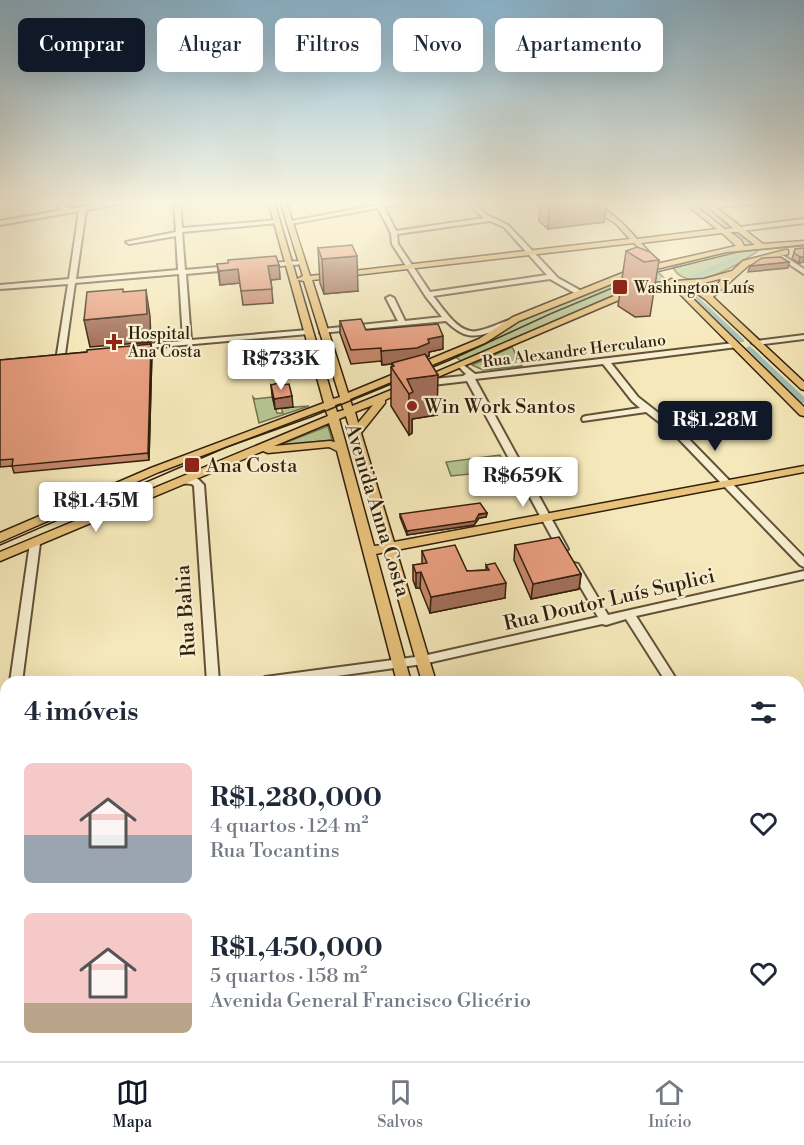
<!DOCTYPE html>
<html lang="pt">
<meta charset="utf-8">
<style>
:root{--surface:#fff;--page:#f2f2f3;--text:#1f2937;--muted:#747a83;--line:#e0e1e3;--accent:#111827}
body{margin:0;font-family:"Libre Bodoni",serif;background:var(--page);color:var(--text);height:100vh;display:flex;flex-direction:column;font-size:22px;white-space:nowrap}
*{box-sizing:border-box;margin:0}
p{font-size:20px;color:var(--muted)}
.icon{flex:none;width:33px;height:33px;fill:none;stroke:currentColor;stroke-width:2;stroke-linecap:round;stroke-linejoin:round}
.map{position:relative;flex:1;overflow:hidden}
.drawer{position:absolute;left:0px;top:676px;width:804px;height:386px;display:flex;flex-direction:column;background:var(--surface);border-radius:18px 18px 0 0;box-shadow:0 6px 24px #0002}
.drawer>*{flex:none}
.top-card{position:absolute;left:18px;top:18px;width:768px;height:54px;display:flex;gap:12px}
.price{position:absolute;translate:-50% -51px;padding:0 14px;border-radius:6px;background:#fff;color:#222;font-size:20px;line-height:39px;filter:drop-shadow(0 2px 3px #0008)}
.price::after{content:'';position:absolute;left:50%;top:36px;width:18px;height:14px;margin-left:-9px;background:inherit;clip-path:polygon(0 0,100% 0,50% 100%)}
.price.current{background:var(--accent);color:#fff}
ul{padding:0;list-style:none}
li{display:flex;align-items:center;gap:18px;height:150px;padding:0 24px}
li span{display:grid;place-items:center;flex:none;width:168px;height:120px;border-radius:9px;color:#555}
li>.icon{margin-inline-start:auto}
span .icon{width:72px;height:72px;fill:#fffc;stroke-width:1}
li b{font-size:26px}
h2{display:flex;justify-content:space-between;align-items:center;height:72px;padding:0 24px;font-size:26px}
.tag{padding:0 21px;border-radius:9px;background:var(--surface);box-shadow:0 6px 24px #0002;font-size:21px;line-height:54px}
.tag.current{background:var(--accent);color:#fff}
.dock{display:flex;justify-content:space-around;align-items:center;height:84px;border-top:2px solid var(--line);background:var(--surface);font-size:16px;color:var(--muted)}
.dock a{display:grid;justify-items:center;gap:3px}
.dock .current{color:var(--accent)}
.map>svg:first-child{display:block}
.green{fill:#b6c794;stroke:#74734f;stroke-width:1.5}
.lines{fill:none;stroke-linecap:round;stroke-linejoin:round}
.canal{fill:#9dbfb6;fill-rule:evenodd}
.minor-casing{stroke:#625136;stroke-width:4}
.major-casing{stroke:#311f0a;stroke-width:3}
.minor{fill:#f8f0d2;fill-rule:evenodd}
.major{fill:#eac47d;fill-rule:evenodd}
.tram{stroke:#311f0a;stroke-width:1.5}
.wall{fill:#c7876d;stroke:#311f0a;stroke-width:1.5}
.shaded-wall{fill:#a26e59;stroke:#311f0a;stroke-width:1.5}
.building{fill:#e79d7f;stroke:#311f0a;stroke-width:1.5}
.poi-dot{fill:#8f2418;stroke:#f8f0d2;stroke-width:2}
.labels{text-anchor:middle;stroke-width:4.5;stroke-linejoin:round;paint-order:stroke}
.far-poi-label{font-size:16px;fill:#311f0a;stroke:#f8f0d2;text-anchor:start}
.far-street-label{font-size:16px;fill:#311f0a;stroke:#f8f0d2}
.poi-label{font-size:20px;fill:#311f0a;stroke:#f8f0d2;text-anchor:start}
.street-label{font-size:20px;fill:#311f0a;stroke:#f8f0d2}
</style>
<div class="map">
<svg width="804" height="1061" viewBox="0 0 804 1061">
<rect width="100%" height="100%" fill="#f5e8ba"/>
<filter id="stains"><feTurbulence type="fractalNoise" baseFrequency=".00333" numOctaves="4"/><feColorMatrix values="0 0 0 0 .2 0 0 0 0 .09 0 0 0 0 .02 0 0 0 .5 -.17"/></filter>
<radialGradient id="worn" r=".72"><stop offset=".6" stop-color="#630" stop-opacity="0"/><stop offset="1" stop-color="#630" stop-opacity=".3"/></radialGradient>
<g class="green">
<path d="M758 248V251C740 263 690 297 673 268L676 265 733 251Z"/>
<polygon points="655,269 668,282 639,285 461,361 454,356 489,341 518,321 640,272"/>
<polygon points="512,347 522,366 483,370 472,365"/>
<polygon points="253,397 255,399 272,397 277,413 283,413 281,408 309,406 259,423"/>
<polygon points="328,426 332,440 281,446 282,444"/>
<polygon points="500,455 507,470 451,476 446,462"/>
</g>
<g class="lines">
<g class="canal">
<polygon points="692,201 697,201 732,227 727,228"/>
<polygon points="734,231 738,231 754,244 754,246 750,246 734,233"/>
<polygon points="736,257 741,258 696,277 691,276"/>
<polygon points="689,292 693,292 744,340 744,342 740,342 689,294"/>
<polygon points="749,346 751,347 804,397 804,403 801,403 746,348"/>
</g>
<g class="minor-casing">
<g id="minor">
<polygon points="54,201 60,201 69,209 120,201 131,201 86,210 76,279 178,270 176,236 129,244 126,242 176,232 174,201 180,201 182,228 279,220 280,221 277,223 182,232 185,270 230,266 233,268 230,270 186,274 191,340 308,330 312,332 308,334 138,349 135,349 135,345 183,341 179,274 75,283 65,354 61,356 58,356 57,354 68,284 0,289 0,285 69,279 79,211 0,225 0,221 63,210"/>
<path d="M375 201H381L382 204 411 201 408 203 384 207 396 231 484 218 465 201H471L487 215 508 225 558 278 585 293 578 295 550 279 433 296C443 308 459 335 477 331 489 329 499 323 510 320L514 322C509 325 502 328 496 330 474 339 463 338 446 321L320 333V329H323L398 321 386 298 390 296 394 298 405 321 442 317 426 297 392 244 391 233 378 208 290 224 287 222 377 205ZM490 221 504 227 547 275 430 292 398 244 397 234Z"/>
<polygon points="748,201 764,201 761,203 711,208 708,206 711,204"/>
<polygon points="804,219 804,223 741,231 738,229 741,227"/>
<polygon points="784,256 804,269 804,274 783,260 771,261 768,259 771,257"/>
<polygon points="302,261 304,262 304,264 267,267 264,265 267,263"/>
<polygon points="804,335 804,339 756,345 752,343 756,341"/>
<polygon points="734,343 737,343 737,347 611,363 638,397 679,429 804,557 804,567 800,565 673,433 646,412 583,421 582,419 583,417 586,416 640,408 632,401 603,364 475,379 568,549 563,552 558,549 467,381 424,386 420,383 424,380 463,376 466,374 457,365 461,363 475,374"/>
<polygon points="181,478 198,479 204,485 219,682 207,682 194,486 192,484 178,483 176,481"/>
<polygon points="35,540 40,543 22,682 10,682 30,543"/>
<polygon points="574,563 578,564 608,615 804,571 804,579 636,616 678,682 666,682 626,619 606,625 602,624 423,664 294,682 259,682 261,679 265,677 423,656 598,617 569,567"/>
<polygon points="6,716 6,726 0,727 0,717"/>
<polygon points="6,747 6,794 0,798 0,751"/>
<polygon points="804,786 804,798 798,799 798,787"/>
<polygon points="798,836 804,839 804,859 798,855"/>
<polygon points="6,916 6,930 0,931 0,917"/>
<polygon points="230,1056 248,1056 249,1061 231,1061"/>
</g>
</g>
<g class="major-casing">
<g id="major">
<path d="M268 201H274L297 279 303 276 280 201H286L310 276 630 239 615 223 579 201C600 201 624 223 637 239L717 229 682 201H689L725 229 733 228 701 201H708L763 244 804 241V245L726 252 636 274 519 321 485 343 350 399 352 406 401 386 404 385 409 388 385 400V403L361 433 394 542 804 466V472L396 550 436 682H422L385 552 376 554 411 682H397L337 451 329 447 268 453 263 451 0 561V552L328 416 325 409 159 472 0 542V533L151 468 324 403ZM730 232H738L755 245 744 246 741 240ZM722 233 736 246 630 270 513 317 479 339 348 393 312 280 634 243 653 263 657 261 641 243ZM298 280 304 281 340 397 333 399ZM341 403 344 410 337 412 335 405ZM373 405 358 423 355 412ZM346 416 351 433 383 545 374 546 339 419ZM329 423 335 442 330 441 274 446Z"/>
<path d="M785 250H788V254L749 265 713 297 804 382V390L801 389 705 299 695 292H686L804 407V416L800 415 672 286 647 288 426 382 423 383 418 380 642 284 667 282 671 279 676 281 704 279 732 271 743 261ZM724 278 708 293 700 288 680 285 704 283Z"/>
<polygon points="498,1056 518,1056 520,1061 500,1061"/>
<polygon points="529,1056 549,1056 551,1061 531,1061"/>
</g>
</g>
<use href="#minor" class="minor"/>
<use href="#major" class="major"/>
<polyline class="tram" points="0,545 227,447 311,417 450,360 550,314 641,276 738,252 804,245"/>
</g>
<g class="wall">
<polygon points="540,201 607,201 604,222 548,229 539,221"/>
<polygon points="318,248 358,291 324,294 320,283"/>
<polygon points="804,248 804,262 799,263 792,259 795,249"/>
<polygon points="626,251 659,260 650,316 635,317 618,306"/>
<polygon points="217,264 279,265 280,279 271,280 273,303 243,305 240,283 220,285"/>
<polygon points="340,321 366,330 443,349 429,352 429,356 427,357 437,415 412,419 412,433 409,435 391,406 391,367 392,366 392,364 382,365 381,361 351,364 340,333"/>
<polygon points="151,344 152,350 149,460 14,473 12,466 0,467 0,360 87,352"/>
<polygon points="271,385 293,407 275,409 272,395"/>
<polygon points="487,513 486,517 479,518 474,525 407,535 400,517 400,514"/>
<polygon points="515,545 581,574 579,589 531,599 514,560"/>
<polygon points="422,551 467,571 486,570 486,565 505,598 430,613 420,588 416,588 413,580 413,565 422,564"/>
</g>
<g class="shaded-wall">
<polygon points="550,201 607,201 604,222 548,229"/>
<polygon points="357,256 358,291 324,294 322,259"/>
<polygon points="800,257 804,257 804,262 799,263"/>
<polygon points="789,262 788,268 748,272 750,266"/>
<polygon points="279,265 280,279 269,280 268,266"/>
<polygon points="238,269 240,283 220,285 219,271"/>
<polygon points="146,290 150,316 151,342 90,347 84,320 128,316"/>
<polygon points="443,336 443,349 429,352 429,356 417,361 382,365 381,351 428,339"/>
<polygon points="151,344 152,350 149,460 148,453"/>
<polygon points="438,375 437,415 412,419 412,433 409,435 409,394 407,379"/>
<polygon points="292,396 293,407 275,409 274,399"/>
<polygon points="487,513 486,517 479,518 474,525 407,535 407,531"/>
<polygon points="421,572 420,588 416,588 416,573"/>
<polygon points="581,574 579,589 531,599 533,584"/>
<polygon points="506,583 505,598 430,613 431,597"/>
</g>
<g class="building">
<polygon points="352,245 357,256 322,259 318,248"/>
<polygon points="637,247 650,252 659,260 644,262 626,251"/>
<polygon points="804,248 804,257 800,257 794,253 795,249"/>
<polygon points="276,256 279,265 268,266 272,289 241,291 238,269 219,271 217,264 228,263 228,260"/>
<polygon points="781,257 789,262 750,266 762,258"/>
<polygon points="123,289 123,292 146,290 147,314 84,320 87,292"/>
<polygon points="361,319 366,330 438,324 443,336 428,339 429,343 417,348 381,351 381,348 351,350 340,321"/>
<polygon points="151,344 148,453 12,466 13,459 0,460 0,360 87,352 87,350"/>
<polygon points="425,354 438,375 407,379 413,392 409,394 391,367 394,366 392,363"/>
<polygon points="282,382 282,385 289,384 292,396 274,399 271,385"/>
<polygon points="480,503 487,513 479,514 475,521 407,531 400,514"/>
<polygon points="559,537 581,574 533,584 515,545"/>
<polygon points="455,545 467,571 489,570 486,565 495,563 506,583 431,597 421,572 416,573 413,565 427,563 422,551"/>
</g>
<linearGradient id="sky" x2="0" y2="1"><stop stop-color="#8ab8d4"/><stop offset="0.58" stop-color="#faf5e0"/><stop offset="1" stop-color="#faf5e0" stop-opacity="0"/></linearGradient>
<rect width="804" height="349" fill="url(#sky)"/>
<g class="poi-dot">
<rect x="612" y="279" width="16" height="16" rx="3"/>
<path d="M111 333h6v6h6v6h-6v6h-6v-6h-6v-6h6z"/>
<circle cx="412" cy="406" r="6"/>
<rect x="184" y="457" width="16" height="16" rx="3"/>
</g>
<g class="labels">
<g class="far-poi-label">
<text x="634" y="293">Washington Luís</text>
<text x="128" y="339">Hospital<tspan x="128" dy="18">Ana Costa</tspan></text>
</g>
<g class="far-street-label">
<text transform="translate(574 350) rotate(-7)" y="6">Rua Alexandre Herculano</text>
</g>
<g class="poi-label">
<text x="424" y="413">Win Work Santos</text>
<text x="206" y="472">Ana Costa</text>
</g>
<g class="street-label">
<text transform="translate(378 510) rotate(73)" y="7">Avenida Anna Costa</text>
<text transform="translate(609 599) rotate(-13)" y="7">Rua Doutor Luís Suplici</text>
<text transform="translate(185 611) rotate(-94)" y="7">Rua Bahia</text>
</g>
</g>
<rect width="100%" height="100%" filter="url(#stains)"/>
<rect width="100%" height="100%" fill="url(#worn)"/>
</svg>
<b class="price" style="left:281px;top:391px">R$733K</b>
<b class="price current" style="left:715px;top:452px">R$1.28M</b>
<b class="price" style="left:523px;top:508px">R$659K</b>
<b class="price" style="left:96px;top:533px">R$1.45M</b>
<div class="top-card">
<a class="tag current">Comprar</a>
<a class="tag">Alugar</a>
<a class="tag">Filtros</a>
<a class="tag">Novo</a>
<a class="tag">Apartamento</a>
</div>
<section class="drawer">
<h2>4 imóveis<svg class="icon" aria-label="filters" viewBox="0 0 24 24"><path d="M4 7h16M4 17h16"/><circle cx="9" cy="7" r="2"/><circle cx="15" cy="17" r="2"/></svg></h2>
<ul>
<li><span style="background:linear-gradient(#f6c9c9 60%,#9aa5b1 0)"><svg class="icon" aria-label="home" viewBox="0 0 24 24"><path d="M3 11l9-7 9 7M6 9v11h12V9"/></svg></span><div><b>R$1,280,000</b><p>4 quartos · 124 m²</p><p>Rua Tocantins</p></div><svg class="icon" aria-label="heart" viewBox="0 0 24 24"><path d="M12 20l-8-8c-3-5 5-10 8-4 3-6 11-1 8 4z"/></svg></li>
<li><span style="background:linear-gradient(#f6c9c9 75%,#b9a48a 0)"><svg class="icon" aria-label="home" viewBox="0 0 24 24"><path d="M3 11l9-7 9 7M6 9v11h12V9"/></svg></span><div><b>R$1,450,000</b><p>5 quartos · 158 m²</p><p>Avenida General Francisco Glicério</p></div><svg class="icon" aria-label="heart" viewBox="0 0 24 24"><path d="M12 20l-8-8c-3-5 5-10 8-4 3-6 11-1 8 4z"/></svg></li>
</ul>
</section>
</div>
<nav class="dock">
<a class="current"><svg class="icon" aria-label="map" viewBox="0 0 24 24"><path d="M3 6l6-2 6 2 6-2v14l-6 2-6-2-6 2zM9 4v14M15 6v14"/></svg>Mapa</a>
<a><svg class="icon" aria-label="saved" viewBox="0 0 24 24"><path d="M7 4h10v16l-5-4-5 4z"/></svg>Salvos</a>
<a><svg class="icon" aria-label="home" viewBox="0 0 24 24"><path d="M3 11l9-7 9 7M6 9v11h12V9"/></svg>Início</a>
</nav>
